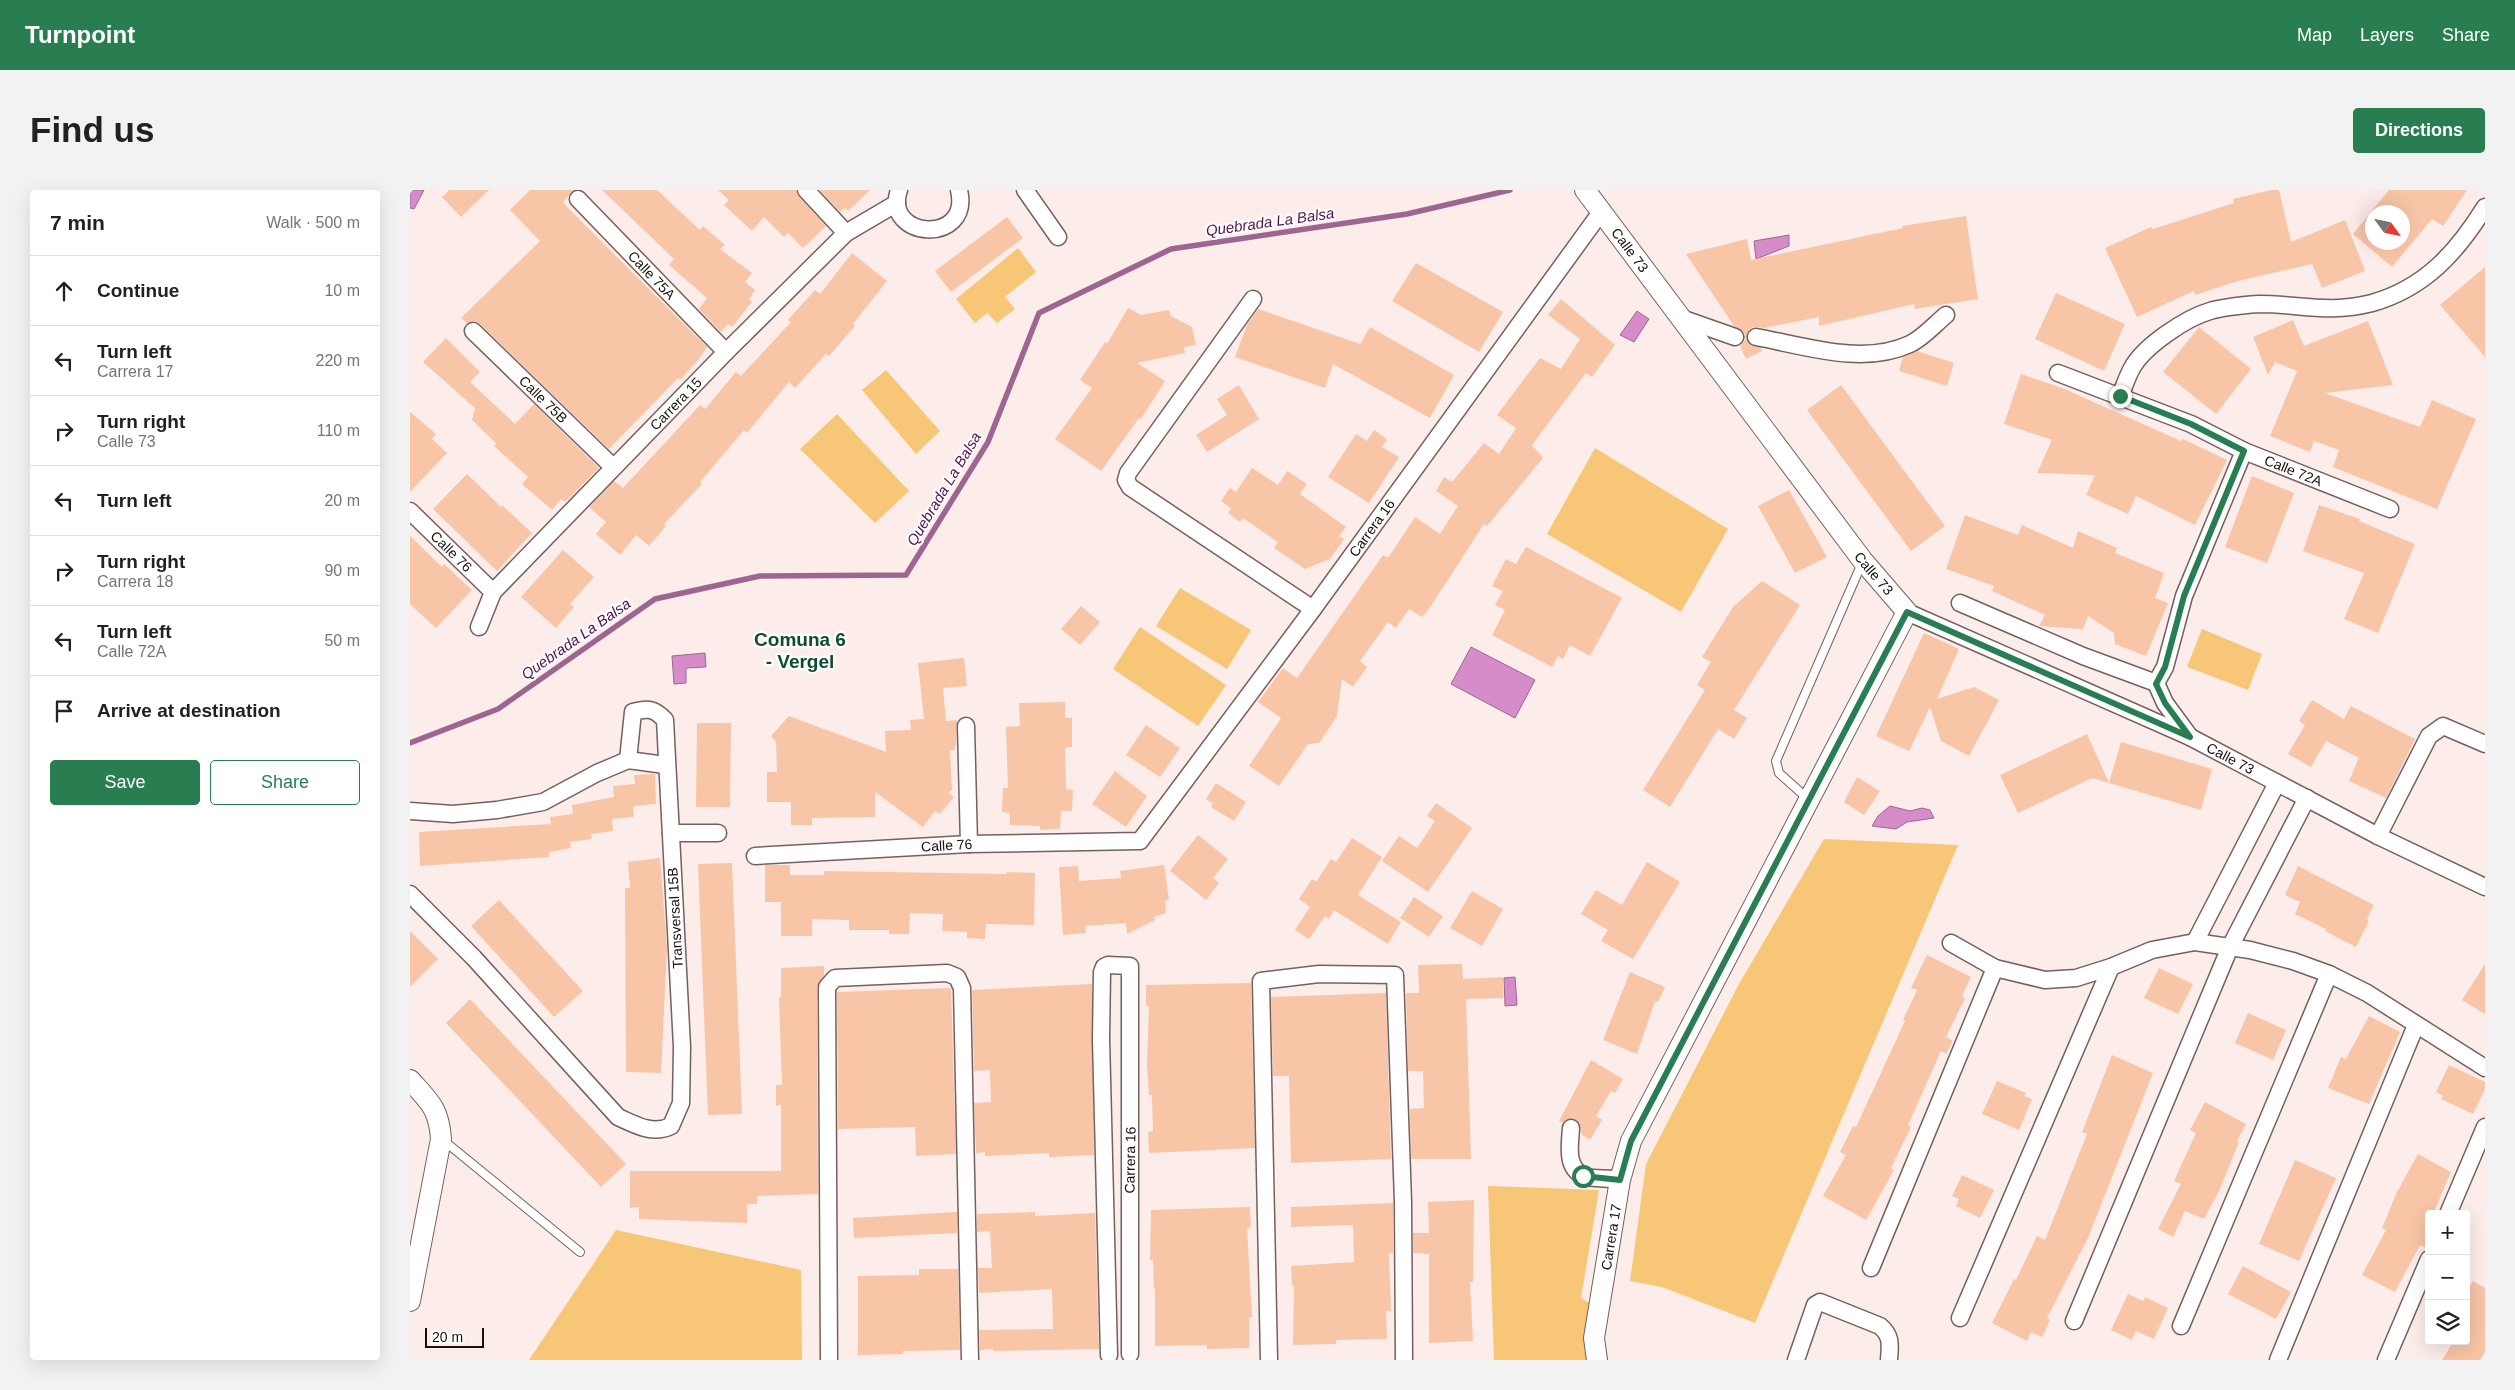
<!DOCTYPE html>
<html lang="en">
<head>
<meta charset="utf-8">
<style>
  :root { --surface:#fff; --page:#f2f2f2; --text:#202124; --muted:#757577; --line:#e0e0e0; --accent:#287e51 }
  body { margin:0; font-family:Helvetica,sans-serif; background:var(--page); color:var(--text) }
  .controls { position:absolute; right:15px; bottom:15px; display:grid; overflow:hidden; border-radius:5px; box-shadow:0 5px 20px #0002 }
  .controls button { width:45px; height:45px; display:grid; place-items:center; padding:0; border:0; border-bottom:1px solid var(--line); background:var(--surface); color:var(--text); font:25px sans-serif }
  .compass { position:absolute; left:1955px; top:15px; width:45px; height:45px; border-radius:50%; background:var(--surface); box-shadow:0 5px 20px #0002; rotate:123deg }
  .scale { position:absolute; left:15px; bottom:12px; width:59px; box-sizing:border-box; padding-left:5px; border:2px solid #170f0e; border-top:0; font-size:14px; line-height:18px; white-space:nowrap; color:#170f0e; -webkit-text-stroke:4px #fff; paint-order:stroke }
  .stop { position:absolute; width:15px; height:15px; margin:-11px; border:4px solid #287e51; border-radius:50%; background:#fff }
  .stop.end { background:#287e51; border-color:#fff; box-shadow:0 1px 5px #0008 }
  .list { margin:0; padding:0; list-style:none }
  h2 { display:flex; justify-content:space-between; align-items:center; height:65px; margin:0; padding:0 20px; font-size:21px }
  h2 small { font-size:16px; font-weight:400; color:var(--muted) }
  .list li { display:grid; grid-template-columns:32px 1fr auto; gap:15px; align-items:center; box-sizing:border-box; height:70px; padding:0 20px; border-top:1px solid var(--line) }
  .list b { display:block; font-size:19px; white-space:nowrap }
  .list p { margin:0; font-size:16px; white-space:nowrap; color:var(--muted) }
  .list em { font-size:16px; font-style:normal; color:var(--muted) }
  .actions { display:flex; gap:10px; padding:15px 20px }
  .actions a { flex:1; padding:11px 0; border:1px solid var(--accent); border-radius:5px; text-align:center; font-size:18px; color:var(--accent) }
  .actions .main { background:var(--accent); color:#fff }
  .icon { flex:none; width:28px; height:28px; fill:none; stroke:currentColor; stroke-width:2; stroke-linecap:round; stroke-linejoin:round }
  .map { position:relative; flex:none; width:2075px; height:1170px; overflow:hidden; border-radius:5px }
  header { display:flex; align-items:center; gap:30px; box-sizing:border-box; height:70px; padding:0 25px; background:var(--accent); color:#fff }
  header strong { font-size:24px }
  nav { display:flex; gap:28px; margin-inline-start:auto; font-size:18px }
  .intro { display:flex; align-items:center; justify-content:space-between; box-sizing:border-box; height:120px; padding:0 30px }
  h1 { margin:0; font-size:35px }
  .button { padding:12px 22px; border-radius:5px; background:var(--accent); color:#fff; font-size:18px; font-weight:700 }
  main { display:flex; gap:30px; padding:0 30px }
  aside { flex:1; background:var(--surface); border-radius:5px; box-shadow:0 5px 20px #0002 }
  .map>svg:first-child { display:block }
</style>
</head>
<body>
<header>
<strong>Turnpoint</strong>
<nav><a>Map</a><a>Layers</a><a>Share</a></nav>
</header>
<div class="intro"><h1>Find us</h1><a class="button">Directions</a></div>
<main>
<aside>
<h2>7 min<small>Walk · 500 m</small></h2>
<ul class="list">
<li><svg class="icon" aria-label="ahead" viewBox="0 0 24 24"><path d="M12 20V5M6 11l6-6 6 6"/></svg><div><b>Continue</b></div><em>10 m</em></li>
<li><svg class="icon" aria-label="left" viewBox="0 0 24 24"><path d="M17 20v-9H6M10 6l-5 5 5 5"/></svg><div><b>Turn left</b><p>Carrera 17</p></div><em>220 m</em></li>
<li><svg class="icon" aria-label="right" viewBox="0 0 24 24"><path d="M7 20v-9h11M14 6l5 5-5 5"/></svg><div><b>Turn right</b><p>Calle 73</p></div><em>110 m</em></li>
<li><svg class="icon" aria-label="left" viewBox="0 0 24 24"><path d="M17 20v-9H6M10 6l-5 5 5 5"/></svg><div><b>Turn left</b></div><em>20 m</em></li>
<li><svg class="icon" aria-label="right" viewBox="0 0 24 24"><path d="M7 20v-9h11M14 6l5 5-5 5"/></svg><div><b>Turn right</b><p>Carrera 18</p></div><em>90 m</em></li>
<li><svg class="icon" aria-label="left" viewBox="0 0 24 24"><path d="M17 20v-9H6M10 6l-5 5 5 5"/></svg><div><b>Turn left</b><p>Calle 72A</p></div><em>50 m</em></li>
<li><svg class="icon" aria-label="arrive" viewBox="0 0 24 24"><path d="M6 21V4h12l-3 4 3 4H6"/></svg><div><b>Arrive at destination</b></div></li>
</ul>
<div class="actions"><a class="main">Save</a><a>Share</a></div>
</aside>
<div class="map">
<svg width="2075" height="1170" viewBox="0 0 2075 1170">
  <rect width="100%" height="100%" fill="#fcedeb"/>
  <!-- green -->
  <path fill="#f8c677" d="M608,58L626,82L595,107L605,119L587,133L577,123L565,133L546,109Z
    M476,180L530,241L506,264L452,200Z
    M427,224L499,301L465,333L390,259Z
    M1185,258L1318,339L1271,422L1137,344Z
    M770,398L841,440L817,479L746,436Z
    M730,437L816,495L788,536L703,479Z
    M1792,439L1852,464L1838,500L1777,477Z
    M1414,649L1548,655L1345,1133L1252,1097L1220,1091L1236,974L1329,794Z
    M1078,996L1189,1000L1171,1108L1183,1115L1182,1170H1084Z
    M206,1040L391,1080L392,1170H119Z"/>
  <!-- water -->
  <path fill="#d68cc9" stroke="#9d6691" d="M0,0H14L4,19L0,18Z
    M1379,45V56L1346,69L1344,51Z
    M1227,121L1239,129L1224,152L1210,145Z
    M1061,457L1125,490L1105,528L1041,494Z
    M295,463L296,477L276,478V493L264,494L262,466Z
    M1480,616L1500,621L1512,618L1520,620L1524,628L1497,632L1486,639L1462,636L1468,626Z
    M1105,787L1107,815L1095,816L1094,788Z"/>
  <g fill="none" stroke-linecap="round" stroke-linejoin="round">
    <!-- stream -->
    <path stroke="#9d6691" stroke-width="5.5" d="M0,553L88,519L245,409L350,386L496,385L578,252L629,123L761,59L997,24L1100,0"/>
  </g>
  <!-- building -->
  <path fill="#f8c5a7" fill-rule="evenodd" d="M39,0H79L51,27L32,7Z
    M120,0H164L153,12L158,18L297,157L289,169L270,190L268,188L199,259L70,134L65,131L57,133L51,128L130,51L100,20Z
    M192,0H247L290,40L293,36L315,55L310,59L342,83L335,92L345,100L339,109L342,112L322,137L318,134L311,142L289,119L297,108L259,75L264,69Z
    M308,0H386L389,7L416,36L393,58L378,43L374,47L354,27L342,41L314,15L319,10Z
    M410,0H460L438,21L435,18L430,22Z
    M1861,0H1869L1881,52L1935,30L1955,81L1912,98L1902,74L1828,91L1785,105L1784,101L1727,127L1695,58L1741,37L1743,39L1824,13L1823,9Z
    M1979,0H2057L2033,36L2022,29L1982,77L1943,44ZM1962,22H1992V52H1962Z
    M1556,26L1568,109L1505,119L1504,114L1409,136V127L1354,138L1343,137L1338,141L1337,151L1340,155L1351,158L1352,161L1336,169L1330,156L1335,150L1333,141L1324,136L1276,64L1337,49L1341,70L1493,38L1492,36Z
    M597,27L613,48L541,102L525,81Z
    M442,63L477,91L443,134L445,136L419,166L416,164L385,198L379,192L337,243L334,240L290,292L292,294L254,334L256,336L239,356L226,345L210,365L186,344L196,332L179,317L204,291L213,298L290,215L295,219L326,182L331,186L381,132L378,130L405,100L410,104Z
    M1006,73L1093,122L1069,162L982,111Z
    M2075,77V167L2030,115Z
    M1646,103L1715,134L1694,181L1625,149Z
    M1151,109L1205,155L1182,187L1176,183L1122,255L1133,268L1077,336L1074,334L1019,419L1012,427L999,419L986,438L978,432L950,471L957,477L943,497L932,489L927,526L909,553L898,554L869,596L839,576L871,528L848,512L873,478L887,488L973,365L978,368L1005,327L1030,344L1048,316L1026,301L1034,287L1042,292L1074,253L1089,264L1106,238L1087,225L1130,168L1151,179L1170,149L1138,125Z
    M718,118L731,125L759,120L761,126L782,137L786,155L774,157L775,163L727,173L755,191L731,229L729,228L691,281L645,249L682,198L670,190L695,152L697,154Z
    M848,119L950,154L960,137L1044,185L1020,228L923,174L915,198L825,167L837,135Z
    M1883,130L1894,156L1958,131L1983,195L1915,203L2010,237L2022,210L2066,229L2027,319L1923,277L1929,260L1904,251L1900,262L1860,246L1887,181L1865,172L1858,185L1843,147Z
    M1789,137L1841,179L1806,224L1753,182Z
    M36,148L70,182L60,192L105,234L124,214L189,278L155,312L151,309L142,320L112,294L118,287L84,256L87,254L62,230L65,218L13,172Z
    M1507,161L1544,173L1537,196L1489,181L1493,167Z
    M1611,184L1652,198L1771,251L1773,249L1817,270L1785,335L1726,306L1718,324L1676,305L1685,285L1627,283L1642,250L1594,234Z
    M829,195L849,229L797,262L786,245L817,225L807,209Z
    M1431,195L1535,336L1501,361L1397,220Z
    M0,222L26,244L22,249L37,263L0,302Z
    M964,240L977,249L972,257L989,267L959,313L918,287L946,244L957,251Z
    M842,278L868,295L877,281L897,294L890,304L936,337L929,346L934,349L920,369L895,379L864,358L868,352L833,328L830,332L818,323L821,318L811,311L820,298L826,302Z
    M57,284L91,317L92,315L122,343L87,381L23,319Z
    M1842,286L1884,303L1857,373L1815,357Z
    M1379,300L1417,367L1385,383L1348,316Z
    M1909,315L1950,329L1949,331L2005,354L1968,443L1934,429L1954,383L1893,361Z
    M1555,325L1608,345L1612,335L1663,358L1668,341L1707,358L1705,363L1754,383L1745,408L1758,413L1736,466L1705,454L1704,443L1678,426L1673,439L1629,436L1635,425L1582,401L1584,396L1536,379Z
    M0,346L32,377L34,374L62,400L26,438L0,414Z
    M1116,357L1212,408L1180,466L1160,455L1153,469L1148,466L1142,477L1082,445L1095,420L1085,415L1093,401L1082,396L1096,369L1106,374Z
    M153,360L184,387L160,414L164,417L146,438L111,407Z
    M1352,391L1390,415L1324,520L1337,528L1324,549L1308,539L1260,617L1233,600L1295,500L1287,495L1301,472L1292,467L1323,417Z
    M671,416L690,432L670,455L651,439Z
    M1514,443L1549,459L1527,509L1564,497L1589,510L1559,566L1531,551L1520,517L1499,561L1466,546Z
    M554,468L557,496L533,498L536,531L547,530L546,553L545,560H540L542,600L539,603L544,607L530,624L525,621L513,637L465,602V627L402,628V635H381V612H357V582H367L366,552L361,546L379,526L476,562L475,541L501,540L500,530L514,529L508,473Z
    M1902,510L1934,529L1941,516L2005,549L1976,608L1939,591L1949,568L1916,551L1901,577L1878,564L1895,535L1889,531Z
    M655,512V528H662V557L655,558L656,599L663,600L662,621H651L650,639L630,640V636L600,635V623L592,622L593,598H598L596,537L610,536L609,513Z
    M287,533H321L320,617H286Z
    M736,535L770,558L750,587L716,565Z
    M1677,544L1699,593L1711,552L1802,579L1791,620L1682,588L1608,623L1590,585Z
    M705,581L737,606L716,637L682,614Z
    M245,584L246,614L223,616L224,627L202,629L203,641L181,644L182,649L160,652L161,658L139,662V667L10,676L9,642L141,634L140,627L163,624L162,615L204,607L203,596L225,594L224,585Z
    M1447,587L1470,601L1454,625L1434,612Z
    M806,593L836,612L824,631L801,617L803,614L796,609Z
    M1026,613L1062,638L1018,702L972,671L989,646L1007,658L1025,631L1017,626Z
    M788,645L818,669L803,688L809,693L796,710L760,681Z
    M942,648L972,667L948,705L991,732L978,754L924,720L919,729L915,726L899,749L885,740L900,717L889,709L902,689L906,692L921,669L926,672Z
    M250,668L257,758L251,883L216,882L215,698H220L218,672Z
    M1237,672L1270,692L1223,769L1191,751L1198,740L1171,724L1186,700L1212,715Z
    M322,673L332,924L298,925L288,674Z
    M355,675H380V685H414V681L597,684V682L625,683L624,735L576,734L575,749L557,748V742L532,741L533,724L500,723L499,744H479V740H439V730L402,729V746H371V712H355Z
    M754,675L759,710L755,711L756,723L744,727L745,730L717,744L716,733L675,736L676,743L653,745L649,677L668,676L669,691L711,688L710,681Z
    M1888,676L1964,715L1957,729L1959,731L1946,757L1915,741L1916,739L1885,724L1890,712L1875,705Z
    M1062,701L1093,719L1072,756L1040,738Z
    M1004,707L1033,726L1019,747L990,728Z
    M89,710L173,801L144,827L61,736Z
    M0,741L28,769L0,797Z
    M1517,765L1561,787L1552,806L1555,808L1536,847L1543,851L1536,864L1531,861L1498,935L1501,937L1481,978L1484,980L1456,1030L1413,1006L1436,965L1430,962L1443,936L1446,937L1495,831L1493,830L1507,800L1501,798Z
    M1052,774L1053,789L1093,787V808L1056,809L1061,969H1001L1000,919L1014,918L1013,881H998L996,803H1009L1008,775Z
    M2075,774V824L2052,810Z
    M414,776V786L407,797L408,1004L347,1006V1014H337V1033L229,1029V1017L220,1018V981H371V915L366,916V895H372L369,807H371V778Z
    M1749,778L1783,794L1768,824L1734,808Z
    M1220,782L1255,797L1248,812L1245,811L1227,864L1193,850Z
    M841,793L845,958L739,963L738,942L743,941L742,905H739L737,874L739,816H736V795Z
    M682,794L684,965L639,967V963L575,966V962L566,963L564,913L581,912L580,880L564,881L562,800Z
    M541,798L546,964L506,966L505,937L428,939L427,802Z
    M976,803L981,969L881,973L879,886H863L861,807Z
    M60,809L216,974L191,997L36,833Z
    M1838,823L1876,840L1863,870L1825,853Z
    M1959,826L1990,842L1959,914L1918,898L1931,867L1936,869Z
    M1702,865L1743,883L1678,1048L1637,1128L1640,1130L1632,1147L1621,1142L1617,1151L1582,1133L1604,1089L1606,1090L1627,1046L1635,1050L1677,944L1672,942Z
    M1181,870L1213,889L1205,903L1201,901L1186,926L1192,930L1180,950L1171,944L1170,934L1166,930L1157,929L1153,933L1149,931Z
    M2039,875L2075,892V899L2063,924L2031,909L2033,906L2026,902Z
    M1587,891L1616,903L1614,906L1622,909L1609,940L1572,924Z
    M1795,912L1836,934L1827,951L1829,952L1810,999L1794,1029L1775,1021L1763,1047L1748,1039L1771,994L1764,991L1786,943L1780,940Z
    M2008,964L2041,982L2023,1024H2019V1059L2010,1055L1985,1102L1952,1085L1976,1040L1972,1038L1987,1002Z
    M1885,970L1926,988L1889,1071L1849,1054Z
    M1552,985L1584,1000L1570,1028L1546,1016L1549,1009L1542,1006Z
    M1064,1010L1063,1092H1060L1063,1151L1019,1153V1064L1003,1063V1043H1019L1018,1012Z
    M983,1013V1063H979L981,1121H976L977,1149L926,1150V1154L883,1155L884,1095L882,1096L881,1076L944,1072L943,1035L881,1037V1017Z
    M840,1017L841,1037L837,1038L842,1127H839V1158L797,1159V1155L745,1156V1099H744L743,1070H740L741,1020Z
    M547,1022V1043L444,1048L443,1028Z
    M625,1022V1026L685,1023L689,1159L584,1161L583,1159L570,1160L569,1140L643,1139L642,1099L569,1103L568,1078H582L580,1041L567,1042V1024Z
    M1833,1076L1881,1102L1866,1129L1818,1104Z
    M509,1079H548L550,1160L493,1161V1164L448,1165V1086L509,1085Z
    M2063,1091L2075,1098V1162L2070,1170H2032L2044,1151H2056V1102Z
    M1718,1104L1733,1111L1735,1107L1758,1118L1744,1149L1726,1141L1722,1150L1701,1140Z"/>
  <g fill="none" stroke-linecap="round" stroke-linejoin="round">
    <!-- service casing -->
    <g stroke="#75605e" stroke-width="10">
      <path id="service" d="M1398,609L1369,583L1366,571L1452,373
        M33,950L170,1062"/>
    </g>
    <!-- minor casing -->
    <g stroke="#75605e" stroke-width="19">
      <g id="minor">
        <path d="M396,0L436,43"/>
        <path d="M489,0C472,49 562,56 549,0"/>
        <path d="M615,0L648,47"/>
        <path id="s1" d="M168,9L316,162"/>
        <path d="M843,109L718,283L716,290L720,297L903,419"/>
        <path d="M1271,128L1325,147"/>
        <path id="s2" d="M63,141L203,277"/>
        <path d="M1346,147C1395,156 1453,176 1500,154C1513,148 1525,134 1536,125"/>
        <path id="s3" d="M1648,183L1781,234L1834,261L1980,319"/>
        <path d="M1710,206C1714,197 1717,187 1722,178C1734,156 1776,128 1800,121C1814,117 1834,115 1849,114C1890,114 1919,124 1962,113C2015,98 2047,62 2075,17"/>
        <path id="s4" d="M0,321L83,402"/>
        <path d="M1550,413L1673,466L1746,493"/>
        <path id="s5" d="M1497,422L1780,547L1968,646L2075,697"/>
        <path id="s6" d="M69,437L83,402L316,162L436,43L487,13"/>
        <path d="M556,536L559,654"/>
        <path d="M1780,547L1755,513L1746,493L1755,477L1774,406L1834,261"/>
        <path d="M0,621L43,624L87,620L133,612L187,583L218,570L255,575"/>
        <path d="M261,643H308"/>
        <path d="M1968,646L2019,546L2033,536L2075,554"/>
        <path id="s7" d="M345,666L559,654L730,651L903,419L1191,22"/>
        <path d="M0,704L64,768L208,927C226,935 242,945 261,936L271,913L272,857L255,530C244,518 237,518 223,522L218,570"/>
        <path d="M1785,752L1867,593"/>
        <path d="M1541,753L1585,778L1635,790L1666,788L1701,777L1742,760L1785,752L1840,760L1883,771L1919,784L1957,803L2075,878"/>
        <path d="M1161,938C1160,954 1155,978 1174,986C1184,990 1199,987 1210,990"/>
        <path d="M2038,1024L2075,937"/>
        <path d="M1461,1078L1585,778"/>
        <path d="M1550,1128L1701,777"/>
        <path d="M1664,1131L1820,757L1897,608"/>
        <path d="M1771,1136L1919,784"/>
        <path d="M699,1165L691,849L692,782L694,777L698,775L720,776V1164"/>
        <path d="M419,1170L417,797L425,788L537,783L547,787L552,798L560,1170"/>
        <path d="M859,1170L851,791L909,784L985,785L993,1012L994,1170"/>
        <path d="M1386,1170L1405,1115L1410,1112L1470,1136C1482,1146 1480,1155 1479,1170"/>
        <path d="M1868,1170L2006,835"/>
        <path d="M1976,1170L2019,1069"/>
      </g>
    </g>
    <!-- tertiary casing -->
    <g stroke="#75605e" stroke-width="22">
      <g id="tertiary">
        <path id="s8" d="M1175,0L1453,371L1497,422L1221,951L1210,990L1184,1148L1187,1170"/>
        <path d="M0,890C20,912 29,919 31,949L0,1111"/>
      </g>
    </g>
    <!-- service -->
    <use href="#service" stroke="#fff" stroke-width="8"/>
    <!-- minor -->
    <use href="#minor" stroke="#fff" stroke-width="16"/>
    <!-- tertiary -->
    <use href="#tertiary" stroke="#fff" stroke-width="20"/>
  </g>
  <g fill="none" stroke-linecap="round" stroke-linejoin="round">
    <!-- route -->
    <path stroke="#287e51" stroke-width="6" d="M1173,986L1210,990L1221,951L1497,422L1780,547L1755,513L1746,494L1755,477L1774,406L1834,261L1781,234L1710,206"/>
  </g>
  <g text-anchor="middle" stroke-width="4.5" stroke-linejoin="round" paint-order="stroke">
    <!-- street labels -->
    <g font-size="14" fill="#170f0e" stroke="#fff">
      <text dy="5" stroke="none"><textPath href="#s8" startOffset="75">Calle 73</textPath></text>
      <text dy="5" stroke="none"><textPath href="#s1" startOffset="106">Calle 75A</textPath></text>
      <text dy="5" stroke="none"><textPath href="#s2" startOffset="98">Calle 75B</textPath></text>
      <text dy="5" stroke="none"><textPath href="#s6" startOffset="300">Carrera 15</textPath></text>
      <text dy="5" stroke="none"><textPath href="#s3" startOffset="255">Calle 72A</textPath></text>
      <text dy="5" stroke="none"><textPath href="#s7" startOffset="775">Carrera 16</textPath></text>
      <text dy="5" stroke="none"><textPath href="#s4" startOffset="58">Calle 76</textPath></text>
      <text dy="5" stroke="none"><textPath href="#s8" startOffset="480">Calle 73</textPath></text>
      <text dy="5" stroke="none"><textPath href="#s5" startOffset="355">Calle 73</textPath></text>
      <text dy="5" stroke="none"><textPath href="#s7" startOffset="192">Calle 76</textPath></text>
      <text transform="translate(265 728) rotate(-93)" y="5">Transversal 15B</text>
      <text transform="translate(720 970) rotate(-89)" y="5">Carrera 16</text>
      <text transform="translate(1201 1047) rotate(-81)" y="5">Carrera 17</text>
    </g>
    <!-- water labels -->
    <g font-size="15" font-style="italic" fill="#54124c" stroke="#fff">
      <text transform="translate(860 32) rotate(-8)" y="5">Quebrada La Balsa</text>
      <text transform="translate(534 299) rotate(-59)" y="5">Quebrada La Balsa</text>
      <text transform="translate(166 449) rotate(-35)" y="5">Quebrada La Balsa</text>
    </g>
    <!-- district labels -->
    <g font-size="19" font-weight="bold" fill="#0e4c2d" stroke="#fff">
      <text x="390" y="456">Comuna 6<tspan x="390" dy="22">- Vergel</tspan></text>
    </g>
  </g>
</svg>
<div class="controls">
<button>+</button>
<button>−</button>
<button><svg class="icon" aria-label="layers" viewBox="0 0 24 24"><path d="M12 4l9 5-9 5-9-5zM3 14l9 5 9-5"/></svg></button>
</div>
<svg class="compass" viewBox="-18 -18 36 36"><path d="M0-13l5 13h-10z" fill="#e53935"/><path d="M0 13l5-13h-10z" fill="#757577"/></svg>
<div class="scale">20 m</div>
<div class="stop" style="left:1173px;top:986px"></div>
<div class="stop end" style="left:1710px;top:206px"></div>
</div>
</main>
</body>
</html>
